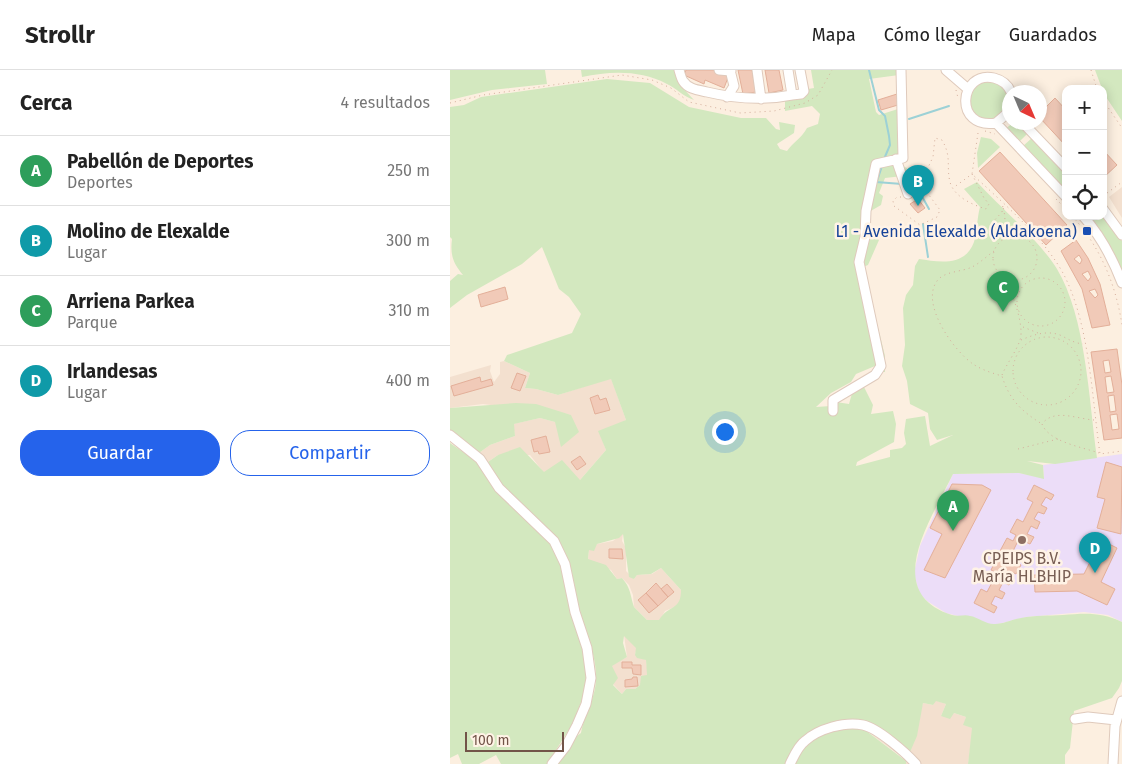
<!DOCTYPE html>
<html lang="es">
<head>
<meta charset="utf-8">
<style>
  :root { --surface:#fff; --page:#f2f2f2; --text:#222; --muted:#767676; --line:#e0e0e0; --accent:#2563eb }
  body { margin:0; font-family:"Fira Sans",sans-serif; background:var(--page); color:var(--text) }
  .controls { position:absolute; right:15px; top:15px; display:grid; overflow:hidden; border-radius:10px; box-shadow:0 2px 12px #0003 }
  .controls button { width:45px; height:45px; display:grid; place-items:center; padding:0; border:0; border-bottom:1px solid var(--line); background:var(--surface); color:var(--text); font:25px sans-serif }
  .compass { position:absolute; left:552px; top:15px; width:45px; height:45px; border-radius:50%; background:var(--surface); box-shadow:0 2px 12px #0003; rotate:136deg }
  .scale { position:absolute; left:15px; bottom:12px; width:99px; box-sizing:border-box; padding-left:5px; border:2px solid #725448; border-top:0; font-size:14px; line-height:18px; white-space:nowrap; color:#725448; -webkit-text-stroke:4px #fff3e6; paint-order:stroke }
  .you { position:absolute; left:274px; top:361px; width:18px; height:18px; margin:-12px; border:4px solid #fff; border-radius:50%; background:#1a73e8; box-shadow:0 0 0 8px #1a73e833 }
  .badge { display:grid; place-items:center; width:32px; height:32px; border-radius:50%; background:var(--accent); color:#fff; font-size:16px; font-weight:700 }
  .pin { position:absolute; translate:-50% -41px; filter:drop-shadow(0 1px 2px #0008) }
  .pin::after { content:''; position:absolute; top:26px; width:18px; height:15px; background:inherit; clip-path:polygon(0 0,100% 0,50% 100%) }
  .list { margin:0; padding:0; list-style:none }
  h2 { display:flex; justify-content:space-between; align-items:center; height:65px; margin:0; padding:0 20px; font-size:21px }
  h2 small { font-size:16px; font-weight:400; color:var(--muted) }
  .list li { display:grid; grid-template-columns:32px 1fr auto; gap:15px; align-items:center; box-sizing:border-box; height:70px; padding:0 20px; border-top:1px solid var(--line) }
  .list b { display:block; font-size:19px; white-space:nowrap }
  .list p { margin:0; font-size:16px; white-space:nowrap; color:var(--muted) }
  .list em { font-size:16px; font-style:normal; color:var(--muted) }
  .actions { display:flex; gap:10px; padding:15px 20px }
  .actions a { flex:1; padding:11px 0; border:1px solid var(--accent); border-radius:20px; text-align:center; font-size:18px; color:var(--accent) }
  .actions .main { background:var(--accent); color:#fff }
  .icon { flex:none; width:28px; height:28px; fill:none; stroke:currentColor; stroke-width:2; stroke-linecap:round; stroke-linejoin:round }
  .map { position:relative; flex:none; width:672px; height:694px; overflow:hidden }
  header { display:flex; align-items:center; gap:30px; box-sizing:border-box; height:70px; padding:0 25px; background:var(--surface); border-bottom:1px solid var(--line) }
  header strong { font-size:24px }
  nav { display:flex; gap:28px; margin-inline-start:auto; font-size:18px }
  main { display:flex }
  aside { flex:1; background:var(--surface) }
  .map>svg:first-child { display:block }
</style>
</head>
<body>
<header>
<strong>Strollr</strong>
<nav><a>Mapa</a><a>Cómo llegar</a><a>Guardados</a></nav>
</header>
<main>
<aside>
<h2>Cerca<small>4 resultados</small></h2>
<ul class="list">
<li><span class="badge" style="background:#2e9e5b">A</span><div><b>Pabellón de Deportes</b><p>Deportes</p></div><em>250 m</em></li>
<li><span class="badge" style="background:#0f9aa8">B</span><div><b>Molino de Elexalde</b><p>Lugar</p></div><em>300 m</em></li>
<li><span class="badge" style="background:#2e9e5b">C</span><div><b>Arriena Parkea</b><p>Parque</p></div><em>310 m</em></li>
<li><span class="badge" style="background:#0f9aa8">D</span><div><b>Irlandesas</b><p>Lugar</p></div><em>400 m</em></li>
</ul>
<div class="actions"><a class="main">Guardar</a><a>Compartir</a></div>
</aside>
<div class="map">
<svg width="672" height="694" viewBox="0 0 672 694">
  <rect width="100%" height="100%" fill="#fcefe0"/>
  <!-- residential -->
  <path fill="#f3e0cf" d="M672,117V148L659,127Z
    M54,291L80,303L75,318L86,319L108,325L161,308L176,350L151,366L156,380L130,410L94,403L80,385H48L38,392L29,383L40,375L65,366L63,354L90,348L105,352L121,345L33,334L0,338V307L41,295L40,301L44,312L50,304V292Z
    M173,463L172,471L176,478V501L184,509L187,505L202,504L211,498L231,520V530L227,536L215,541L210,550H197L184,537L183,525L179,515L172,508L167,509L161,500L138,490L139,480L147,474L163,471Z
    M174,565L187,578L185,584L196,590L197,598V605L190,615L185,619H176L172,624L163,614L161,595L177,587Z
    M485,630L496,634L491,646L504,643L516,647L514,655L523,658L518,694H456V690L411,657L389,659L384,654L391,650L402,652L470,643L473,633L483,635Z"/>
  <!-- education -->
  <path fill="#ecddf8" d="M672,384V552L658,545L634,542L577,547L544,555L496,543L477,531L469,523L464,503L470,476L503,404L569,403L594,408L593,395Z"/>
  <!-- green -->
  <path fill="#d3e8bf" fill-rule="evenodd" d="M0,0H95L97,14L42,20L0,30Z
    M131,0H224L230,15L244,30C234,27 226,18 217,14C190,0 161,1 132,7Z
    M361,0H449V5L419,9L426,42L429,45L448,39L450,83L446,86L447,93L457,98L453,106L435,108L429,123L433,126L431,135L419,142L423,166L429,170L418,195L413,197L435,286V302H429L425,296L406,304L401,312L381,323L366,337L381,336L386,332L399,334L403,320L413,315L423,335L421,344L443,341L446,354L444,372L407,392L406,396L440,387V380L452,378L456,374L454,363L456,349L475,346L480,376L503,365L487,370L480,359L478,343L460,334L457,311L452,296L455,275L453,238L456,225L463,215L465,196L469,189C489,192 515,197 524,172C527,163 527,148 530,137L514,119L527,112C551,138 589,170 607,199C636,247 639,331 647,388L605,394L577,391L593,395L594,409L569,403L503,404C482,448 430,522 502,545C509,547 515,544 520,546C528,547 537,555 545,554C554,554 563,549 571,548C585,545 599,546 613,545C636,543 651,542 672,552V611L669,618L662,628L624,641L620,678L615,685V694H518L522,658L513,655L516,647L504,643L500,649L491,646L496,634L486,631L483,635L473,633L467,666L460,682L402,652L391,650L384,654L389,659L411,657L456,691V694H105L124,668L131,663C133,650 140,639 143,626C149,608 145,591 140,572C137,564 136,555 130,547C125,522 123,487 105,467C84,442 51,424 38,392L48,385L70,377L94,402L112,390L130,410L156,380L148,361L176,350L161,309L108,325L86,319L75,318L80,303L54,291L57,285L122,263L131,244L119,227L109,219L92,177L72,194L17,225L0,238V211L8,204L13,205C3,193 0,185 2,169L0,167V37L14,35L31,27L157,9L200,13L239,37L291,48H316L326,59L330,60L329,52L345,55L344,63L327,74L330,79L337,81C343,72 351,69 357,58L368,54L370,44L362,36L335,41V31L358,19L364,18ZM173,464L179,507L184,509L187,505L201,504L211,498L231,520C231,541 219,534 209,550H197L184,537C180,525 181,518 172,508L167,509L156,495L138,489L139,480L144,481L147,474L169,468ZM174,566L186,578L185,585L187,588L196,590L197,605L191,606L190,615L185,619H176L172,624L163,615L168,608L162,596L177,587L173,573Z
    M645,0H672V51L654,24Z
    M519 31a20 20 0 1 1 40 0a20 20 0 1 1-40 0Z
    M563,53H566L577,64L568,73L555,59Z
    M531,67L541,69L550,77L528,98L527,83Z
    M583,67L616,102V124L572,77Z
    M636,146H653L672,171V204Z
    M66,333L86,334L121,345L129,362L111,377L105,352L90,348L64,354L65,366L40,375L29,383L0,360V338Z
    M0,373L29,393L55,430L99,471L110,493L134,583L137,617L122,655L97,694H51L46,685L29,694H12L8,684L0,688Z"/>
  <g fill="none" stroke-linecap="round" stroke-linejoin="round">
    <!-- stream -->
    <path stroke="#9cd1d6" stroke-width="2" d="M419,0L429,40L435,46L439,66L440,75L434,89
      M459,49L499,36
      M427,111L432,96
      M426,112L452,114
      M459,115L469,121L479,139
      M473,154L478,187"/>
  </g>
  <!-- building -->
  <path fill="#f1cab8" stroke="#e3af99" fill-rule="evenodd" d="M236,0H266L279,5L274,18L255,10L254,14L234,5Z
    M288,0H302L306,22L293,24Z
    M315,0H329L333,20L319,23Z
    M447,24L448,35L431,40L428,30Z
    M605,28L616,40V76L590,48V43Z
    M653,80L667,95L653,108Z
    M550,82L617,155L596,175L529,101Z
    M468,129L475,138L468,143L460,134Z
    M626,170L638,188L650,214L660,255L642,258L632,219L611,181ZM629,185L632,190L630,194L624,189ZM638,201L641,207L638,211L632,204ZM645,219L648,225L645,228L639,221Z
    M55,217L58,229L31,237L28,225Z
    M667,279L672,315V368L654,370L641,282ZM659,290L661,302L655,303L653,291ZM661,306L664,322L657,323L655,307ZM664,325L666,341L660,342L658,326ZM667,344L669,359L662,360L660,345Z
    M67,303L76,306L70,321L61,318Z
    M30,307L31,312L41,309L43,315L4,326L1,316Z
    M148,325L150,330L156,328L160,340L145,344L140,328Z
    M96,366L100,382L89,384L88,381L84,382L81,370Z
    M130,386L136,394L127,400L121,392Z
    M656,392L672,397L671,464L647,458L655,429L647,427Z
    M502,414L532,415L541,420L495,508L474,500L492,464L480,458Z
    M584,415L604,425L601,430L596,427L591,435L597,438L594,444L588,442L584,449L590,452L587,459L581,456L577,464L584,467L580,474L569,469L559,489L571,495L566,504L560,501L558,506L562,508L559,515L553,512L549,520L555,523L552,529L545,526L541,534L547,537L544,543L524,533L531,519L537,522L547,503L541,500L548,486L554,489L556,484L550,481L557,468L563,471L566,465L560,462L567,449L573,452L583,432L577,429Z
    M651,470L667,478L651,512L665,519L657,535L627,521L585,522L584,505L634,504Z
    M159,479H172L173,489L159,488Z
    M206,513L218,527L208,536L196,523Z
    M217,514L224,522L218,527L211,519Z
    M196,523L208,536L199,543L188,530Z
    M172,592H182V595H191V605L183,604L182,598H172Z
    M183,607H187L188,616L175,617V610L182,609Z"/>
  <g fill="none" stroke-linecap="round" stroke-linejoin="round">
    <!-- minor casing -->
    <g stroke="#dfcabc" stroke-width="11">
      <path id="minor" d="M229,0C230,3 231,8 233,11C238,19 248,20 257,22C286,29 312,31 342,25
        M269,0L281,1
        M307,0L311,29
        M338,0L342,25L351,24L354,21L350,0
        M496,0L518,19
        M277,27L284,16L280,0
        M560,41L546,53C503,60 509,0 544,8C552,10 558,15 561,22
        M572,52L616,98
        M546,53L616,127
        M446,89L458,124
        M653,139L672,165
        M633,146C651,166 662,187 672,213
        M383,341V330L425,305L431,296L409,192L415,167L416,141L426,94L453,88L451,0
        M0,365L30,389L49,418L104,471L115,494L125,542L137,578L141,608L136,634L127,655L116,676L102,694
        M625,649L638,647L666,650
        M340,694C344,686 348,676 355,671C368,659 395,651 413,655C428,658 456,683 466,694
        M663,694L665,656L672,631"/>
    </g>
    <!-- path -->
    <path stroke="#d5ae9c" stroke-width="1" stroke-dasharray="1 4" stroke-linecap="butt" d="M641,0L647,19
      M506,20L508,28
      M653,30L672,58
      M0,33L33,25L172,5L202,10L221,18L239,32L290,43L324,41L355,33L368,25L382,0
      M535,61L545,64
      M528,63L522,104C553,133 598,171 616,209C640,260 642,328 650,384L672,381
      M458,102L476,101
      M653,126L672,112
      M451,127H447L443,131L444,136L470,155L487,147L490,140L473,117V108L483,87L485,68L492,70C502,87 496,96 500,112C504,127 523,135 536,139L539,134L534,128L522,104L503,118
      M606,129L616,139
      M622,146C650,176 666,215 672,255
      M543 188a22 22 0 1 1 44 0a22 22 0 1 1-44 0Z
      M552,169L544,163L542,153L552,142L553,135
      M553,169L555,147L553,136
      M544,181C537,186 530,193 522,197C512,202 494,201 487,211C470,234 504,281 523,294C532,300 542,303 552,306C559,329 571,341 592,354
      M567 232a24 24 0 1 1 48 0a24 24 0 1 1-48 0Z
      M573,257L588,263
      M563 301a34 34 0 1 1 68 0a34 34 0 1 1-68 0Z
      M571,270C583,265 596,260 610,265C618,269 624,273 633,274
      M552,305C557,293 566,282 570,270C575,256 561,217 552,206
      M644,350C627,349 604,338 592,354C599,372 632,377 649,383
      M568,379L608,369"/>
    <!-- minor -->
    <use href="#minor" stroke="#fff" stroke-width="9"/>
  </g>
  <!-- markers -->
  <rect fill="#1a4fb4" stroke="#fff3e6" stroke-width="2" x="632" y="156" width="10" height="10" rx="2.5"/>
  <circle fill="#8d6e63" stroke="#fff3e6" stroke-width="2" cx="572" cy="470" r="5"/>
  <g text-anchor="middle" stroke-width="5" stroke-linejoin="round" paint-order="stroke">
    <!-- transit labels -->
    <g font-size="16" fill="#164399" stroke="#fff3e6" text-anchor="end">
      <text x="627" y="167">L1 - Avenida Elexalde (Aldakoena)</text>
    </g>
    <!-- education labels -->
    <g font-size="16" fill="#785e54" stroke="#fff3e6">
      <text x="572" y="494">CPEIPS B.V.<tspan x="572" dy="18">María HLBHIP</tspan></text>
    </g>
  </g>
</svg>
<div class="controls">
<button>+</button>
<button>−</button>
<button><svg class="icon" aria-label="locate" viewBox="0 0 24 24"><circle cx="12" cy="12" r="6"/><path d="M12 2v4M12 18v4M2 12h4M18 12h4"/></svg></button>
</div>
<svg class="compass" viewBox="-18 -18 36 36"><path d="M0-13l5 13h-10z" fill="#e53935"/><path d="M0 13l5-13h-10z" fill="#767676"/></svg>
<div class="scale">100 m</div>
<div class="you"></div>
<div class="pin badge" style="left:503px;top:461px;background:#2e9e5b">A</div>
<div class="pin badge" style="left:468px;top:136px;background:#0f9aa8">B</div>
<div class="pin badge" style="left:553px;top:242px;background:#2e9e5b">C</div>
<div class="pin badge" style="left:645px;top:503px;background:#0f9aa8">D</div>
</div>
</main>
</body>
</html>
